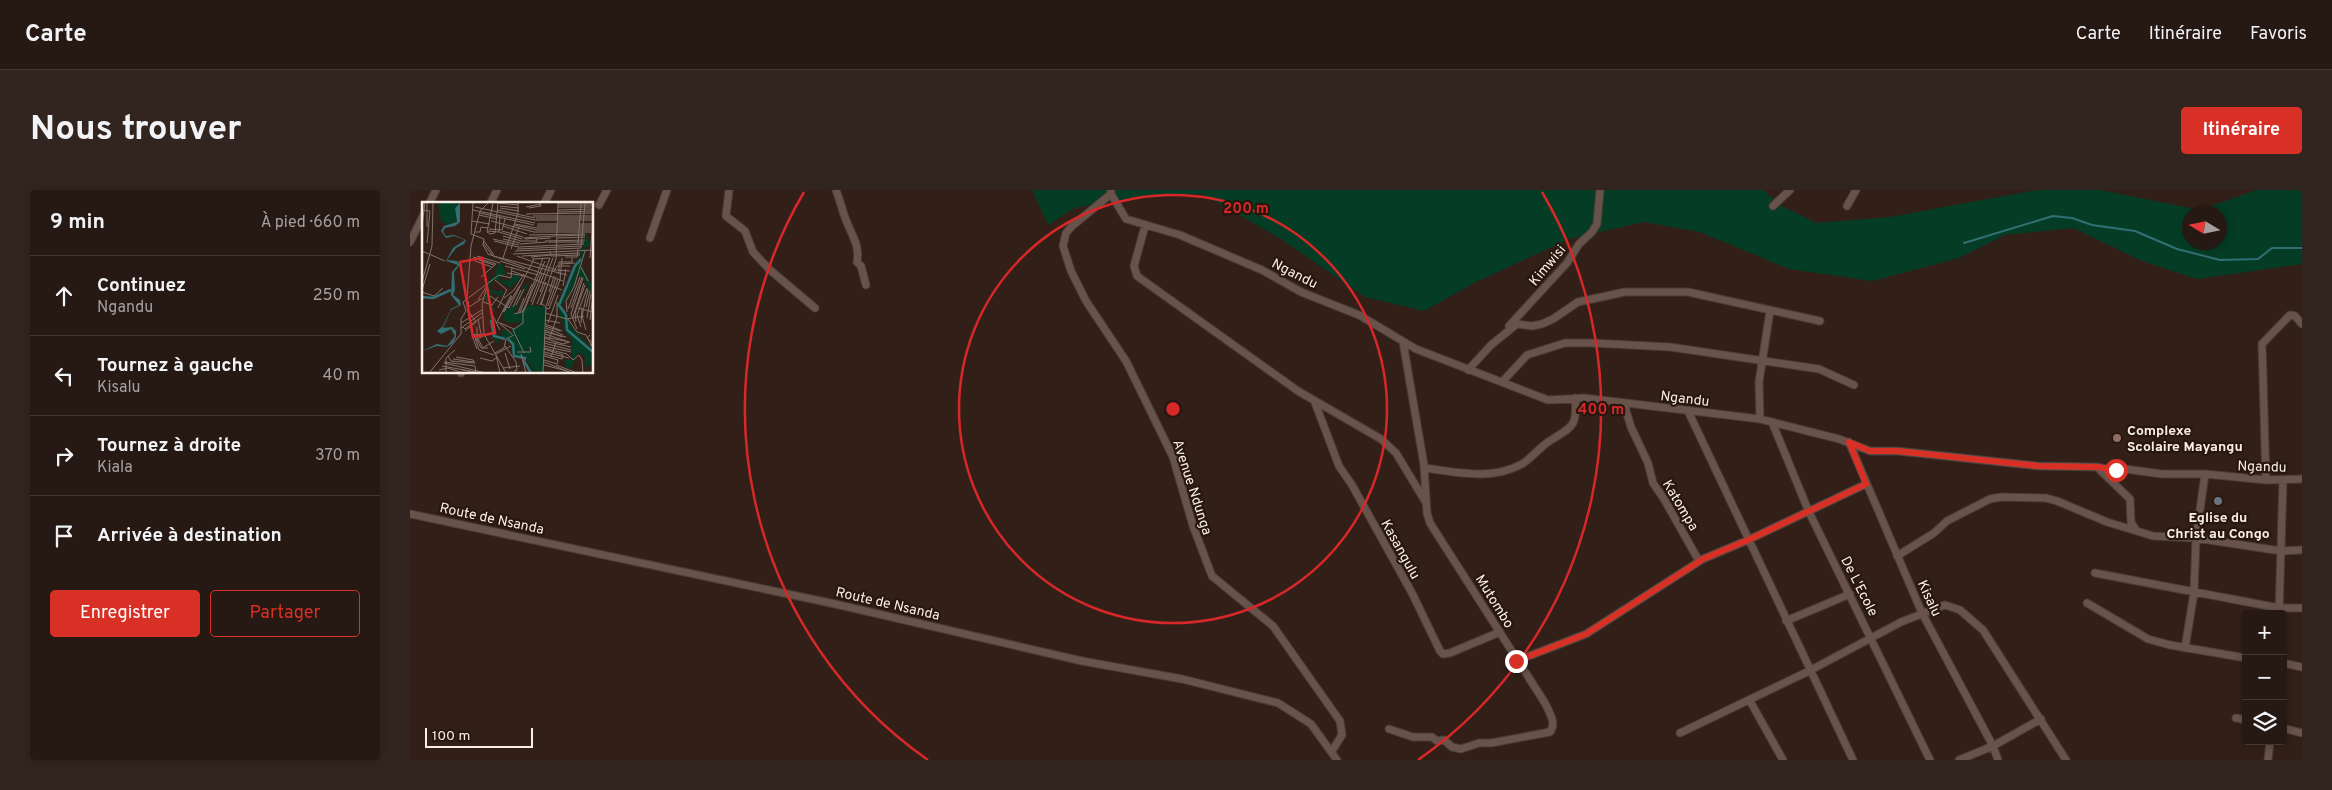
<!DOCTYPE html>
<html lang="fr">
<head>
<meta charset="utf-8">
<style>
  :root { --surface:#261812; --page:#322520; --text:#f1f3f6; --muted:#a4a09f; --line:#423732; --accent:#d93025 }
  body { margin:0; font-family:Overpass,sans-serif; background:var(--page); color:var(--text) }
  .controls { position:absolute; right:15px; bottom:15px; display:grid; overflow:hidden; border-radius:5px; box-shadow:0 2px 8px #0003 }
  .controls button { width:45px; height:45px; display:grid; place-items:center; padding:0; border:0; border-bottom:1px solid var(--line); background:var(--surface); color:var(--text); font:25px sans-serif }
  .compass { position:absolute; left:1772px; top:15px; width:45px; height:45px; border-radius:50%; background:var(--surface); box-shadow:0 2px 8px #0003; rotate:280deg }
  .scale { position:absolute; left:15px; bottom:12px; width:108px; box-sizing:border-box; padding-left:5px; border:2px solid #f9ede7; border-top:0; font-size:14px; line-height:18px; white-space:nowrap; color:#f9ede7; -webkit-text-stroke:4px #27170f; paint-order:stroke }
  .stop { position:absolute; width:15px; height:15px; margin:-11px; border:4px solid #d93025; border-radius:50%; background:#fff }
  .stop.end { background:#d93025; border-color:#fff; box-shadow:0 1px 5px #0008 }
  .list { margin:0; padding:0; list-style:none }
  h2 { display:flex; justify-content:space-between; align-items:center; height:65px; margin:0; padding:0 20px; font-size:21px }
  h2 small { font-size:16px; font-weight:400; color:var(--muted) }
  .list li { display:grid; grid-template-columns:32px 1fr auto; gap:15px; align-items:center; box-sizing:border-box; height:80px; padding:0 20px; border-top:1px solid var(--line) }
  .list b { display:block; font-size:19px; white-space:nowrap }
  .list p { margin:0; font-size:16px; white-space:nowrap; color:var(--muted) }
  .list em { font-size:16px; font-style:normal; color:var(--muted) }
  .actions { display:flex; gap:10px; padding:15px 20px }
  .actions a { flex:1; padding:11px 0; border:1px solid var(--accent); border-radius:5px; text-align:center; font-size:18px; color:var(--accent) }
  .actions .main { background:var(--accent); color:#fff }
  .icon { flex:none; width:28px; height:28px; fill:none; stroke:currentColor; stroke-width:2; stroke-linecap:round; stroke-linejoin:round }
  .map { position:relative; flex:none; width:1892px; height:570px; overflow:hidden; border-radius:5px }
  header { display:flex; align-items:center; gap:30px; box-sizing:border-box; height:70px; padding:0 25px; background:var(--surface); border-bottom:1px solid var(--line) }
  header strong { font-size:24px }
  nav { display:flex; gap:28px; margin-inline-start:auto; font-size:18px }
  .intro { display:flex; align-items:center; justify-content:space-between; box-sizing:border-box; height:120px; padding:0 30px }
  h1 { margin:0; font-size:35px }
  .button { padding:12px 22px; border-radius:5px; background:var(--accent); color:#fff; font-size:18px; font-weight:700 }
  main { display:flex; gap:30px; padding:0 30px }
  aside { flex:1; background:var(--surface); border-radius:5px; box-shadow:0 2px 8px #0003 }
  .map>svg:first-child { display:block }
</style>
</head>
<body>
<header>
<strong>Carte</strong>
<nav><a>Carte</a><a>Itinéraire</a><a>Favoris</a></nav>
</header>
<div class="intro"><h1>Nous trouver</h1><a class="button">Itinéraire</a></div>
<main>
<aside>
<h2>9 min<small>À pied · 660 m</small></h2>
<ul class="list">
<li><svg class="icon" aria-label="ahead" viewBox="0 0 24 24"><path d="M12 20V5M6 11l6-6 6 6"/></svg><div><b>Continuez</b><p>Ngandu</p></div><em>250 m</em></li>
<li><svg class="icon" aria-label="left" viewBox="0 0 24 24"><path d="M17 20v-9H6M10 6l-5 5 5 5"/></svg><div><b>Tournez à gauche</b><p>Kisalu</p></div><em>40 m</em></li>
<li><svg class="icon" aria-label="right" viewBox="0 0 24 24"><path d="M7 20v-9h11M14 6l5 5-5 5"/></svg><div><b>Tournez à droite</b><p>Kiala</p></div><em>370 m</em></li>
<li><svg class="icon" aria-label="arrive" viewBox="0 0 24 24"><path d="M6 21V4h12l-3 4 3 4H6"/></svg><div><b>Arrivée à destination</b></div></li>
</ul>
<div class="actions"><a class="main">Enregistrer</a><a>Partager</a></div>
</aside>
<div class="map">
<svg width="1892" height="570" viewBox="0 0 1892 570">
  <rect width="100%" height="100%" fill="#322018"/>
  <!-- green -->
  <path fill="#053c25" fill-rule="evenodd" d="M622,0H1353L1372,16L1406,33L1480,27L1627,0H1690L1790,20L1846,0H1892V74L1787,89L1732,71L1663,38L1595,45L1549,68L1462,91L1379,79L1290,42L1233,32L1159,49L1066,92L1014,121L955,107L871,49L792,4L730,7L664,18L638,35ZM1780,22H1810V52H1780Z"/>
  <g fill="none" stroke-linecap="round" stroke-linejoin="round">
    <!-- stream -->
    <path stroke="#307075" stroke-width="2" d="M1554,53L1643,26L1662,28L1682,35L1725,41L1767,59L1810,70L1848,69L1862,58H1892"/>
    <!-- minor casing -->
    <g stroke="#4a3b36" stroke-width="9">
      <path id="minor" d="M319,0L316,26L335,41L343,62L360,80L405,118
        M426,0C430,10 432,20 436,30C442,46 450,55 447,72L451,76L456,95
        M701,1V4L662,36L656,43L653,56L661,81L676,111L716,171L763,267L783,336L802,386L863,436L930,531L932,545L922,561
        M701,4L716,29L770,45L852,80L891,102L949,125L1006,159L1138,210L1174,208L1350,229L1429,249L1460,261H1487L1628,276L1687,277L1706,281L1715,279L1752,284H1795L1856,290L1892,289
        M19,14L26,0
        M80,14L87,0
        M134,14L141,0
        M189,15L197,0
        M1363,16L1380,0
        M1437,16L1446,0
        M735,36L724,76L727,86L888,201L971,249L986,263L1015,311
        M240,48L257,0
        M0,52L14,24
        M1099,136L1157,73L1169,54L1182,42L1187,34L1190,0
        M1058,180L1081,155L1107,134L1122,136L1132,134L1143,129L1168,112L1215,102H1278L1410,131
        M51,183V182
        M1093,191L1117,165L1155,153H1182L1260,157L1409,179L1444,195
        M904,210L929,276L942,295L1002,403L1030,461L1033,464L1040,463L1090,442
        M1214,214L1221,237L1238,273L1243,293L1254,309L1289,371
        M1278,221L1443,570
        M1350,229L1349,192L1360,121
        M1362,232L1399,322L1520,570
        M1439,252L1512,423L1583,556L1588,570
        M1014,278C1047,282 1081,291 1112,274C1122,268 1129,258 1138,252C1161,237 1168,238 1165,208
        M1688,278L1720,309L1721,332L1726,340
        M1856,290L1852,154L1880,125L1885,126L1892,134
        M0,324L425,414L672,471L772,489L868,513L901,534L927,570
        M1487,366L1524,343L1537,331L1580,309L1591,307L1636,308L1647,311L1697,332L1743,346L1786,348L1871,361L1892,360
        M1685,383L1869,418H1892
        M1677,413L1738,449L1760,455L1836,468
        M1869,424L1873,290
        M1376,431L1440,404
        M1775,458L1784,403L1786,348L1795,284
        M1106,471L1176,444L1293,369L1338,350L1456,294
        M1873,473L1892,477
        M1340,511L1373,570
        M1826,528L1836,530
        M1873,538L1892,543
        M979,539L1003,547H1022L1027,551L1034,550L1042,557L1051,559L1069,553H1081L1140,542C1147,533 1139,522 1135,513L1020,333L1017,323L1014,275L993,152
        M1270,543L1399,481L1491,432L1535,415L1550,420L1573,440L1656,570
        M1549,570L1583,556L1631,529
        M1858,570L1860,551"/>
    </g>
    <!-- minor -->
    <use href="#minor" stroke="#67534a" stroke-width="7"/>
  </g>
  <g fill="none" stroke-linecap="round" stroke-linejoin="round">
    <!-- route -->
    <path stroke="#d93025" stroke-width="6" d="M1106,471L1176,444L1293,369L1338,350L1456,294L1439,252L1460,261H1487L1628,276L1687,277L1706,280"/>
  </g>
  <!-- distance rings -->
  <g fill="none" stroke="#d62828" stroke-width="2.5">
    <circle cx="763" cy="219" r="214"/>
    <path d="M518 570A428 428 0 0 1 394 2M1132 2A428 428 0 0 1 1008 570"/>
  </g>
  <!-- markers -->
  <circle fill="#8d6e63" stroke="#27170f" stroke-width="2" cx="1707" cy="248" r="5"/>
  <circle fill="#6b7280" stroke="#27170f" stroke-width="2" cx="1808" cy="311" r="5"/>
  <g text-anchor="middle" stroke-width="4.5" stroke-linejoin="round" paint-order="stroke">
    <!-- street labels -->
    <g font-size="14" fill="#f9ede7" stroke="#27170f">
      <text transform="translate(1137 75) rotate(-50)" y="5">Kimwisi</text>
      <text transform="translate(885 83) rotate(27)" y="5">Ngandu</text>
      <text transform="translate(1275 208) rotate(7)" y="5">Ngandu</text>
      <text transform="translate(1852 276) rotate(2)" y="5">Ngandu</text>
      <text transform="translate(783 297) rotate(72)" y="5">Avenue Ndunga</text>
      <text transform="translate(1271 315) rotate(59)" y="5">Katompa</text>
      <text transform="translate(82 328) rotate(12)" y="5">Route de Nsanda</text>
      <text transform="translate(991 359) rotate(61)" y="5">Kasangulu</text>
      <text transform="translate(1450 396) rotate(63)" y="5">De L'Ecole</text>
      <text transform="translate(1520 408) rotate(65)" y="5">Kisalu</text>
      <text transform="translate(1085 411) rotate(58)" y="5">Mutombo</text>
      <text transform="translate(478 413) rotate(13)" y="5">Route de Nsanda</text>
    </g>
    <!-- poi labels -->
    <g font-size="14" font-weight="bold" fill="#f9ede7" stroke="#27170f" text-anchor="start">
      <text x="1717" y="245">Complexe<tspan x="1717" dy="16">Scolaire Mayangu</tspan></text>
      <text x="1808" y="332" text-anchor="middle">Eglise du<tspan x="1808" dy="16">Christ au Congo</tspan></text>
    </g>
  </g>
  <!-- overview -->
  <g transform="translate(12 12)">
    <rect width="171" height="171" fill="#322018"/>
    <path d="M19,1H38L33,6L34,21L25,22L19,19L16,4ZM165,31L168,43L164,45L159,63L171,85V95L162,77L155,72L152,85L139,104L149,124L171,148V164L166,163L163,167V155L156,150L149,167L145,166L142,158H149L150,137L143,130L135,103L158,55ZM76,62H80L84,72L76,78L86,79L93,72L98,76L93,82L88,81L92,84L89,86L73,77L67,84L71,89H81L80,95L69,90L67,92L72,108L69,112L78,144L70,134L67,105L62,97L65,87L63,82L74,72L72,65L76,68ZM108,79L91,112L108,103L124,105L121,171L110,168L104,155H94V149L89,151L90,140L80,136V128L91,131L89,128L100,121L83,120L81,110L97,100L103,83Z" fill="#053c25"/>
    <path d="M38,1V20L33,24L23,26L21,30L24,34L32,33L44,38L42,42L34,46L25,58L35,59L38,63L32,70L33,88L31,93L38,98L39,103L29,108L21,126L30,125L34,129V135L31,141L25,145L15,144L0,149L15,142L25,144L33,134L29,127L19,132L15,129L21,124L29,107L37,103L29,93L30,70L36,63L24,59L31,46L43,38L32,34L24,36L19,29L22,24L35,20L33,6Z" fill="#307075"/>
    <path fill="none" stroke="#307075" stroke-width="2.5" d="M159,57L153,64L137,103L144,113L145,128L171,150M0,95L11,96L29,88M69,118L72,134L83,137M86,137L91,142L92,154L103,156L102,159L109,171"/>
    <path fill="none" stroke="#82726b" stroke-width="1" d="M51,1L49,32L62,37L61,43L66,52L141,79M71,1L65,30L68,32L73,31L76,1M75,1L96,3M136,1H171M136,3H171M78,4L97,6M53,5L113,18H171M104,5L119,2M136,5H169M78,6L97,9M107,6L119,4L118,1M0,8L8,9L5,41M51,8L113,21M76,8L113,16M136,8L170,7M136,10L171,9M58,11L112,23M104,12L171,11M57,13L75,17M111,14H171M114,16H171M0,17L1,1M50,19L68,22M69,19L112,30H171M136,20H158M93,22L115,26H171M115,22H171M92,23L115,28H171M0,24L3,1M81,24L105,32M115,24H171M5,25V1M67,27L80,28L83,17M66,29L77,30L78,14M80,29L101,35M53,30H58L59,25L66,26M77,30L100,37M107,33L163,32M81,34L99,39H114M135,34L163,33M101,36L134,34M135,36L163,35M71,37L97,43M81,37L98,41M103,37L114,36L115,40M114,37L129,36M62,39L72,53M72,39L96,45L162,42M123,39L163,38M126,40H162M61,41L71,54L145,73M98,42L125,40M156,42L159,1M89,47L97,25M95,47L159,44M0,49L23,59M93,49L159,46L163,1M128,49L129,54L158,53M91,52L171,48M55,54L78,61M95,54L134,68L148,69M100,54L158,51M51,55L74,62M109,55L129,53M143,55H155L156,47M81,56L96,11V1M168,56L170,30M57,58L72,63M53,59L70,65M78,59L103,67M138,62L153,61M83,64L116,73M159,65L166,79M90,69L140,88M132,69L135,64H148M85,71L103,74M137,72V60H150V56M59,75L74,62M73,78L85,88M0,80L10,44L11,1M65,84L60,102L62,132L84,171M141,84L144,67M0,88L8,62M0,90L12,94L21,86M118,90L131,56M127,90L132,74M68,94L87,106L112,57M45,95L49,44L58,9L66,1M82,96L92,88L102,72M56,98L64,85M46,99L47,105L61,96M61,100L70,103L76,95M109,100L120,71M115,102L124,80M120,102L124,105L121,171M94,103L102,87M110,103L128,56L110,57M118,103L125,85M119,103L134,57L136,1M124,104L134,75M126,104L136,77M91,105L99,88M164,105L168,89M76,106L85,87M124,106L127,107L138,78L140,56M149,106L160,75M156,106L171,110M146,107L158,75M81,110L90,94M82,110L98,83M98,110L110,82M145,110L144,99L152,85L163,49M96,111L102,96M123,111L145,117L162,114M92,112L100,110L103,105L121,56M71,114L78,128M151,115L162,81M165,116L169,92M56,117L59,132M146,117L155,130L164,133L171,146M123,118L138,121M168,118L170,100M76,120L90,132M154,120L153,111L163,83M39,121L60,108M78,121L92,127M126,121L136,93M159,121L160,106M74,122L89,93M123,122L140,129M123,124L138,129M41,125L43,127L60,115M55,125V138L59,146M159,125L155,113L165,86M39,126L60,111M124,126L141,133M155,127L149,112L161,76M123,128L140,135M164,128L160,114L166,87M43,129L54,120L47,110M123,130L144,135M52,132L57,148L72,153M123,132L144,139M168,133L165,136L171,141L168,143M123,135L148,140M122,136L141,142L147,140M56,137L61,146H66M53,138L68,131M127,138L135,115V100M122,139L149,145M122,141L149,148M83,144L94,160L95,168L92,169M122,144L149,150M122,146L145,152L151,158L157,153L160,158L161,171M55,147L50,133L62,132M59,147L72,139M95,150H109L108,145M122,150L147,156M73,151L82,146L84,137L92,133M83,151L88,167M102,151L91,128L101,121V111L123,59M74,152L89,144M99,152L104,171M122,152L140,157L141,153L122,147M74,153L78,171M26,154L29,159L53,161L51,158L34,155M129,155L134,140M58,156L70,159L74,156M31,157L52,160M122,158L135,162L136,158L122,154M22,160L53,164L54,171M122,160L150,171M22,161L64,171M122,163L145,169M134,163L155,171M20,164L59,171M81,166L98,164M17,168L26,166L41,171M40,168L60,171M24,170V156L33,148M7,171L39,132V117L44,109L41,100L77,73L89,76L90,65"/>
    <path fill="#d62828" fill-opacity="0.15" stroke="#d62828" stroke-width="2.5" d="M60,56L73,131L51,135L38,60Z"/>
    <rect width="171" height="171" fill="none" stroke="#f9ede7" stroke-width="2.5"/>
  </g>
  <circle cx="763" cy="219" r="8" fill="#d62828" stroke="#27170f" stroke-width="2.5"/>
  <g font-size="15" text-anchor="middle" font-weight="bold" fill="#d62828" stroke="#27170f" stroke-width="4.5" stroke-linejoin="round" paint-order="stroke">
    <text x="836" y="23">200 m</text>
    <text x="1191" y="224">400 m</text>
  </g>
</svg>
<div class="controls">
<button>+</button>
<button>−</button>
<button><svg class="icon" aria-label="layers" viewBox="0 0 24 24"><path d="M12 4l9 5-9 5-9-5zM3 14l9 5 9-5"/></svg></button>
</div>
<svg class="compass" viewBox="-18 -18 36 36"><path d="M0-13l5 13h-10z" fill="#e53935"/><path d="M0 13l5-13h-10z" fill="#a4a09f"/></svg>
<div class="scale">100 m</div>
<div class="stop" style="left:1706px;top:280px"></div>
<div class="stop end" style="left:1106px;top:471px"></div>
</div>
</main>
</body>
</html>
